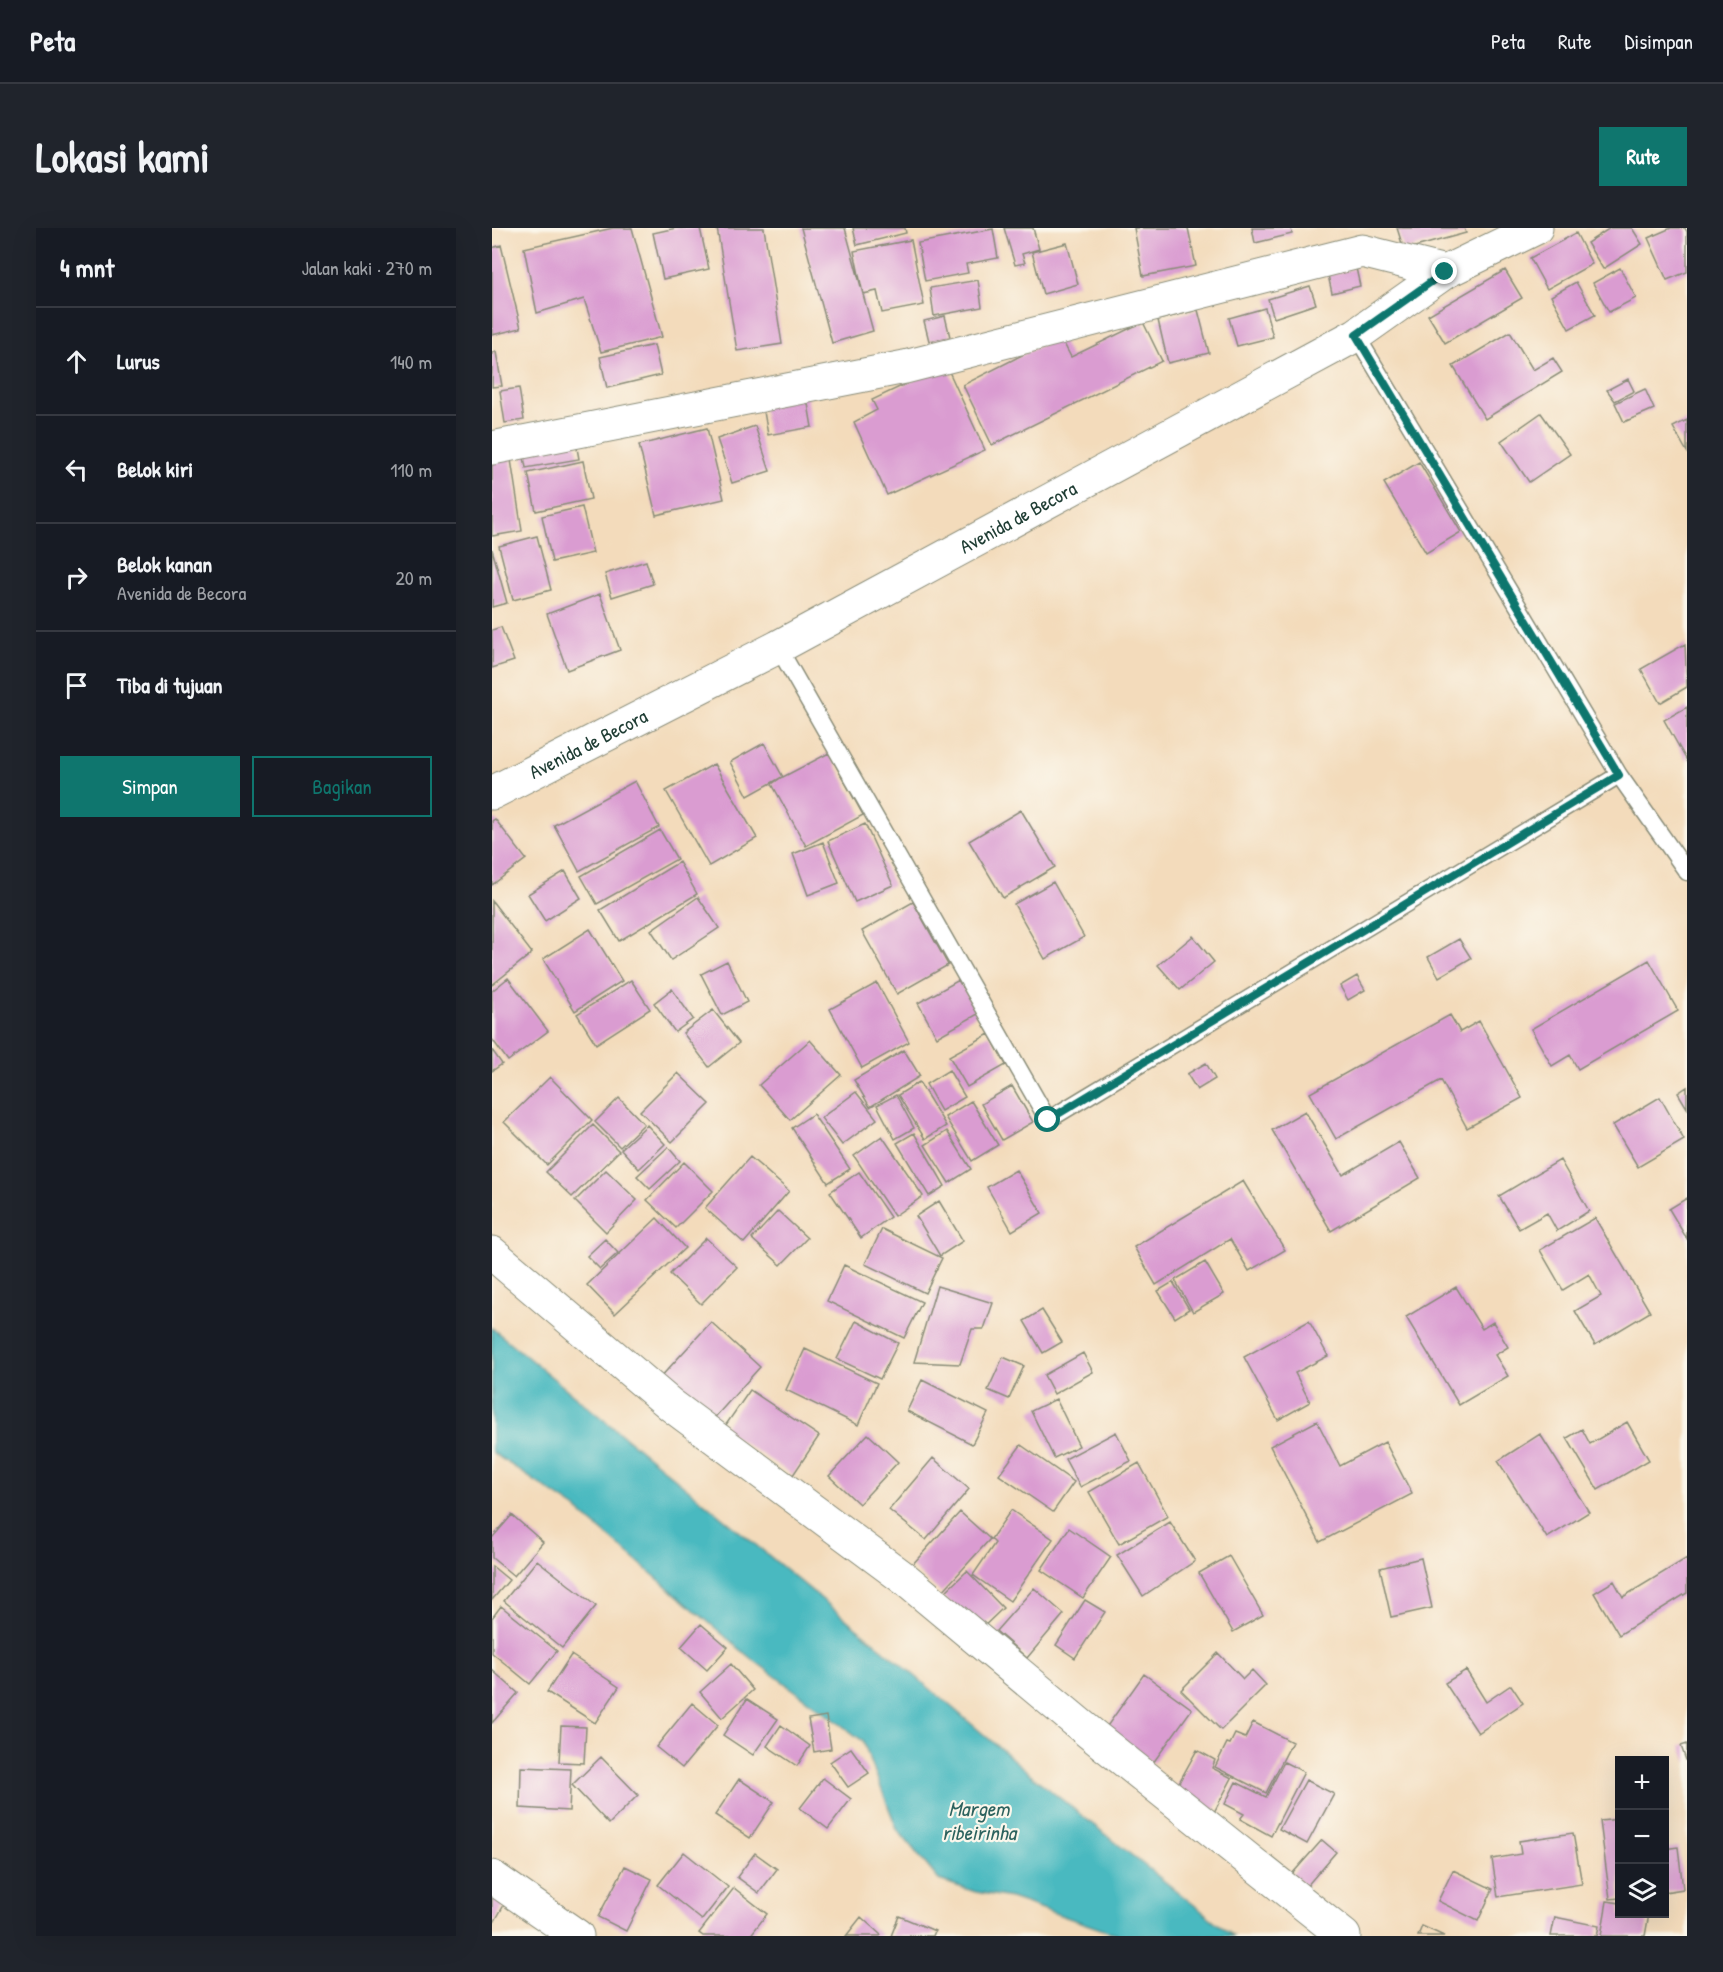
<!DOCTYPE html>
<html lang="id">
<head>
<meta charset="utf-8">
<style>
  :root { --surface:#171b24; --page:#20242c; --text:#f1f3f6; --muted:#9ea1a6; --line:#363941; --accent:#0f766e }
  body { margin:0; font-family:"Patrick Hand",sans-serif; background:var(--page); color:var(--text) }
  .controls { position:absolute; right:18px; bottom:18px; display:grid; overflow:hidden; border-radius:0px; box-shadow:0 6px 24px #0002 }
  .controls button { width:54px; height:54px; display:grid; place-items:center; padding:0; border:0; border-bottom:2px solid var(--line); background:var(--surface); color:var(--text); font:30px sans-serif }
  .stop { position:absolute; width:18px; height:18px; margin:-14px; border:4px solid #0f766e; border-radius:50%; background:#fff }
  .stop.end { background:#0f766e; border-color:#fff; box-shadow:0 2px 6px #0008 }
  .list { margin:0; padding:0; list-style:none }
  h2 { display:flex; justify-content:space-between; align-items:center; height:78px; margin:0; padding:0 24px; font-size:26px }
  h2 small { font-size:20px; font-weight:400; color:var(--muted) }
  .list li { display:grid; grid-template-columns:39px 1fr auto; gap:18px; align-items:center; box-sizing:border-box; height:108px; padding:0 24px; border-top:2px solid var(--line) }
  .list b { display:block; font-size:22px; white-space:nowrap }
  .list p { margin:0; font-size:20px; white-space:nowrap; color:var(--muted) }
  .list em { font-size:20px; font-style:normal; color:var(--muted) }
  .actions { display:flex; gap:12px; padding:18px 24px }
  .actions a { flex:1; padding:14px 0; border:2px solid var(--accent); border-radius:0px; text-align:center; font-size:21px; color:var(--accent) }
  .actions .main { background:var(--accent); color:#fff }
  .icon { flex:none; width:33px; height:33px; fill:none; stroke:currentColor; stroke-width:2; stroke-linecap:round; stroke-linejoin:round }
  .map { position:relative; flex:none; width:1195px; height:1708px; overflow:hidden; border-radius:0px }
  header { display:flex; align-items:center; gap:36px; box-sizing:border-box; height:84px; padding:0 30px; background:var(--surface); border-bottom:2px solid var(--line) }
  header strong { font-size:28px }
  nav { display:flex; gap:33px; margin-inline-start:auto; font-size:21px }
  .intro { display:flex; align-items:center; justify-content:space-between; box-sizing:border-box; height:144px; padding:0 36px }
  h1 { margin:0; font-size:42px }
  .button { padding:15px 27px; border-radius:0px; background:var(--accent); color:#fff; font-size:21px; font-weight:700 }
  main { display:flex; gap:36px; padding:0 36px }
  aside { flex:1; background:var(--surface); border-radius:0px; box-shadow:0 6px 24px #0002 }
  .map>svg:first-child { display:block }
</style>
</head>
<body>
<header>
<strong>Peta</strong>
<nav><a>Peta</a><a>Rute</a><a>Disimpan</a></nav>
</header>
<div class="intro"><h1>Lokasi kami</h1><a class="button">Rute</a></div>
<main>
<aside>
<h2>4 mnt<small>Jalan kaki · 270 m</small></h2>
<ul class="list">
<li><svg class="icon" aria-label="ahead" viewBox="0 0 24 24"><path d="M12 20V5M6 11l6-6 6 6"/></svg><div><b>Lurus</b></div><em>140 m</em></li>
<li><svg class="icon" aria-label="left" viewBox="0 0 24 24"><path d="M17 20v-9H6M10 6l-5 5 5 5"/></svg><div><b>Belok kiri</b></div><em>110 m</em></li>
<li><svg class="icon" aria-label="right" viewBox="0 0 24 24"><path d="M7 20v-9h11M14 6l5 5-5 5"/></svg><div><b>Belok kanan</b><p>Avenida de Becora</p></div><em>20 m</em></li>
<li><svg class="icon" aria-label="arrive" viewBox="0 0 24 24"><path d="M6 21V4h12l-3 4 3 4H6"/></svg><div><b>Tiba di tujuan</b></div></li>
</ul>
<div class="actions"><a class="main">Simpan</a><a>Bagikan</a></div>
</aside>
<div class="map">
<svg width="1195" height="1708" viewBox="0 0 1195 1708">
  <rect width="100%" height="100%" fill="#fbf7ec"/>
  <filter id="ink" filterUnits="userSpaceOnUse"><feTurbulence type="fractalNoise" baseFrequency=".0167" numOctaves="2"/><feDisplacementMap in="SourceGraphic" scale="12" xChannelSelector="R" yChannelSelector="G"/><feConvolveMatrix kernelMatrix="1 2 1 2 8 2 1 2 1" color-interpolation-filters="sRGB"/></filter>
  <filter id="wash" filterUnits="userSpaceOnUse"><feTurbulence type="fractalNoise" baseFrequency=".008" numOctaves="4" result="noise"/><feDisplacementMap in="SourceGraphic" scale="24" xChannelSelector="R" yChannelSelector="G"/><feGaussianBlur stdDeviation="1.35" result="paint"/><feColorMatrix in="noise" values="0 0 0 0 0 0 0 0 0 0 0 0 0 0 0 0 0 1.4 0 .05"/><feComposite in="paint" operator="in"/></filter>
  <g filter="url(#wash)">
    <rect width="100%" height="100%" fill="#f3dbbb"/>
    <!-- water -->
    <path fill="#49b9c0" stroke="#347b7a" stroke-width="1.5" d="M0,1100L422,1447L544,1551L741,1708H629L519,1670L484,1664L447,1652L405,1601L371,1513L256,1428L83,1280L0,1224Z"/>
    <g id="blocks">
      <!-- building -->
      <path fill="#da9cd1" d="M121,0H140L170,109L109,124L92,71L45,85L32,20Z
        M184,0H208L217,41L171,51L161,5Z
        M225,0H272L290,116L245,123Z
        M309,0H353L381,103L340,115Z
        M361,0H413L414,5L365,17Z
        M512,0H541L547,21L530,26L533,35L523,37Z
        M642,0H696L704,38L651,48Z
        M760,0H799L800,6L763,15Z
        M905,0H972L974,5L912,22Z
        M1118,0H1140L1150,16L1111,41L1095,15Z
        M1179,0H1193L1195,4V44L1175,52L1156,10Z
        M501,1L506,30L474,36L476,45L433,53L426,15Z
        M1084,5L1100,36L1055,61L1038,30Z
        M419,12L432,77L390,85L385,63L371,66L362,23Z
        M575,15L586,56L551,66L540,24Z
        M9,17L29,100L0,107V20Z
        M864,40L868,58L840,65L836,47Z
        M1128,40L1144,70L1117,84L1101,55Z
        M1013,42L1030,70L953,115L936,87Z
        M486,52L490,79L442,88L438,60Z
        M1084,54L1103,87L1077,101L1059,68Z
        M818,58L824,76L782,90L776,71Z
        M773,80L781,109L745,118L737,90Z
        M706,82L717,125L676,135L666,92Z
        M453,88L458,109L437,113L432,93Z
        M651,94L670,133L500,217L471,157L568,108L579,129Z
        M1018,104L1041,142L1061,130L1070,144L993,191L961,138Z
        M162,117L169,147L115,160L108,129Z
        M0,124H4L10,158L0,159Z
        M454,137L493,222L395,267L362,194L385,182L380,172Z
        M1136,151L1142,163L1123,173L1115,162Z
        M27,160L32,192L13,195L8,163Z
        M1153,161L1162,181L1132,194L1123,175Z
        M314,164L320,199L276,207L270,172Z
        M1049,185L1078,226L1037,254L1009,213Z
        M1195,192V224L1181,199Z
        M263,198L278,243L240,255L225,211Z
        M215,200L232,271L164,287L147,217Z
        M83,209L87,231L34,240L30,218Z
        M18,225L30,303L0,308V228Z
        M91,233L99,271L44,283L36,245Z
        M927,234L969,304L934,325L892,255Z
        M90,279L101,325L60,334L50,288Z
        M45,308L59,362L21,372L7,318Z
        M0,321L15,375L0,379Z
        M154,333L161,356L120,369L113,346Z
        M108,366L128,422L75,442L55,386Z
        M9,399L22,433L0,440V402Z
        M1193,416L1195,459L1168,475L1149,441Z
        M1195,479V533L1172,492Z
        M272,515L291,549L337,525L371,587L314,618L280,556L290,549L256,568L238,534Z
        M222,536L265,610L217,638L174,563Z
        M143,553L167,599L87,643L62,597Z
        M529,582L563,639L511,670L477,613Z
        M3,591L34,631L0,657V593Z
        M373,596L401,657L363,674L336,613Z
        M168,602L185,631L105,676L89,648Z
        M331,614L347,655L316,667L301,626Z
        M187,634L205,666L127,713L108,682Z
        M73,643L89,670L53,693L36,666Z
        M561,654L592,709L553,731L522,676Z
        M206,669L227,700L179,732L159,702Z
        M0,673L40,725L0,757Z
        M421,674L456,737L405,766L370,703Z
        M98,701L130,753L83,783L51,731Z
        M701,708L722,734L688,762L666,737Z
        M967,711L979,730L947,749L936,729Z
        M1157,732L1186,783L1086,841L1078,827L1060,838L1039,801Z
        M235,733L255,774L230,787L209,746Z
        M865,748L873,762L856,772L848,758Z
        M16,750L56,803L16,833L0,811V763Z
        M139,752L158,781L104,816L85,786Z
        M467,752L486,786L445,809L426,775Z
        M385,755L417,814L370,840L338,781Z
        M180,761L201,791L183,804L162,775Z
        M221,782L247,815L217,839L191,805Z
        M958,787L968,804L987,793L1030,870L975,900L949,852L844,911L818,865Z
        M497,806L514,837L475,859L457,828Z
        M318,812L349,847L298,892L267,857Z
        M0,822L10,836L0,843Z
        M412,822L428,848L378,879L362,852Z
        M714,835L723,851L705,862L695,846Z
        M457,842L473,869L449,883L434,856Z
        M186,845L218,876L180,914L148,883Z
        M58,849L100,892L55,937L12,894Z
        M427,854L454,898L433,911L406,867Z
        M520,858L541,894L510,912L489,876Z
        M1195,859V880L1186,865Z
        M364,864L385,891L350,917L329,890Z
        M404,867L422,900L403,911L385,877Z
        M1168,869L1192,912L1146,939L1121,897Z
        M127,870L152,896L128,919L103,894Z
        M479,873L506,917L480,933L453,889Z
        M813,883L851,947L907,914L928,950L839,1003L780,902Z
        M321,886L358,941L336,955L300,900Z
        M101,897L127,923L80,969L54,944Z
        M155,897L173,916L147,941L129,921Z
        M455,903L479,941L457,955L433,917Z
        M422,905L453,958L437,968L405,915Z
        M390,908L431,968L402,988L362,928Z
        M176,919L188,933L158,961L145,948Z
        M258,929L297,963L252,1015L213,980Z
        M1068,932L1097,983L1065,1003L1055,985L1027,1001L1007,968Z
        M192,934L221,963L184,1000L155,972Z
        M114,942L145,972L114,1004L83,973Z
        M524,942L550,985L520,1003L495,959Z
        M367,944L398,989L369,1010L338,964Z
        M751,953L793,1022L757,1043L738,1011L664,1057L642,1019Z
        M1195,970V1011L1177,981Z
        M447,973L471,1013L448,1028L424,988Z
        M286,983L315,1010L289,1037L260,1011Z
        M165,990L193,1020L123,1086L95,1057Z
        M1103,990L1158,1084L1103,1117L1083,1083L1109,1068L1097,1046L1071,1062L1048,1022Z
        M390,1001L450,1030L433,1065L373,1036Z
        M214,1010L245,1039L209,1076L178,1046Z
        M113,1011L126,1025L108,1041L95,1028Z
        M713,1034L732,1066L701,1084L683,1052Z
        M352,1037L430,1074L412,1110L335,1073Z
        M681,1054L697,1081L683,1090L666,1063Z
        M445,1058L501,1075L492,1101H480L468,1136L422,1134Z
        M964,1059L990,1101L1001,1094L1016,1119L1003,1127L1016,1148L967,1177L914,1089Z
        M550,1082L570,1114L551,1125L532,1093Z
        M364,1093L406,1115L388,1151L345,1131Z
        M817,1093L836,1128L803,1145L818,1174L786,1192L752,1129Z
        M219,1094L268,1139L216,1197L166,1152Z
        M313,1121L385,1155L366,1197L294,1162Z
        M591,1125L601,1144L562,1166L552,1147Z
        M511,1129L532,1138L517,1171L496,1162Z
        M430,1152L496,1185L480,1216L415,1183Z
        M258,1162L327,1208L301,1247L231,1201Z
        M564,1171L587,1218L562,1230L539,1183Z
        M825,1193L848,1238L893,1214L920,1266L828,1314L778,1218Z
        M1135,1194L1157,1232L1106,1262L1075,1210L1090,1201L1098,1216Z
        M624,1204L639,1233L588,1259L573,1231Z
        M376,1206L406,1234L367,1276L337,1248Z
        M1048,1206L1097,1284L1055,1310L1006,1233Z
        M529,1217L582,1254L561,1284L507,1247Z
        M441,1230L477,1261L434,1312L397,1282Z
        M647,1235L676,1288L627,1316L597,1264Z
        M519,1282L561,1311L518,1373L481,1347L503,1315L499,1311Z
        M468,1284L498,1311L449,1365L419,1338Z
        M20,1287L51,1314L22,1348L0,1330V1310Z
        M678,1294L703,1333L651,1368L625,1327Z
        M577,1300L619,1329L591,1370L549,1342Z
        M737,1328L771,1387L741,1404L707,1345Z
        M929,1330L940,1380L899,1389L888,1340Z
        M1195,1330V1365L1127,1407L1102,1365L1122,1353L1131,1369Z
        M45,1332L104,1378L70,1420L12,1373Z
        M0,1338L17,1352L0,1372Z
        M475,1343L511,1380L486,1404L450,1367Z
        M542,1360L572,1386L535,1430L504,1403Z
        M593,1372L613,1384L583,1430L564,1417Z
        M9,1378L65,1423L38,1456L0,1425V1390Z
        M209,1396L236,1419L215,1442L189,1419Z
        M726,1425L751,1451L760,1442L774,1457L729,1502L689,1462Z
        M79,1427L127,1459L103,1495L55,1464Z
        M239,1436L261,1462L230,1490L208,1464Z
        M0,1442L26,1465L0,1495Z
        M974,1442L994,1474L1019,1457L1031,1475L986,1505L953,1455Z
        M652,1446L700,1481L661,1535L613,1501Z
        M255,1471L286,1491L261,1527L231,1507Z
        M200,1475L226,1497L190,1540L164,1519Z
        M334,1488L339,1521L322,1524L316,1491Z
        M761,1494L800,1514L774,1565L723,1539L735,1515L738,1516L743,1506L753,1510Z
        M289,1497L318,1518L305,1538L275,1518Z
        M69,1498L94,1499L92,1535L67,1534Z
        M1195,1516V1535L1189,1518Z
        M359,1520L377,1545L356,1559L338,1534Z
        M705,1522L723,1532L720,1540L740,1550L720,1588L680,1567Z
        M109,1529L146,1567L117,1596L80,1557Z
        M792,1534L812,1544L779,1608L748,1591L752,1586L733,1576L744,1554L774,1569Z
        M29,1539L79,1541L77,1583L28,1580Z
        M331,1550L359,1571L336,1601L308,1580Z
        M247,1551L282,1574L258,1610L223,1587Z
        M814,1552L842,1566L815,1616L787,1601Z
        M1128,1591V1670L1118,1671L1108,1593Z
        M1081,1605L1090,1656L1006,1669L1000,1631L1029,1626L1027,1613Z
        M830,1612L844,1624L814,1659L800,1646Z
        M1186,1619L1191,1661L1172,1664V1621Z
        M192,1624L236,1659L210,1692L166,1657Z
        M263,1625L285,1641L267,1665L245,1649Z
        M133,1638L160,1651L134,1703L106,1689Z
        M961,1642L1001,1661L986,1693L946,1673Z
        M242,1660L275,1686L258,1708H211L207,1705Z
        M0,1661L16,1670L0,1698Z
        M1115,1673L1128,1675V1686H1157L1153,1708H1109Z
        M407,1688L443,1703L441,1708H399Z
        M369,1689L389,1707L388,1708H354Z
        M1063,1689L1107,1698L1105,1708H1059Z
        M930,1698L952,1708H926Z"/>
    </g>
  </g>
  <g filter="url(#ink)">
    <use href="#blocks" fill-opacity="0" stroke="#898c78" stroke-width="1.5"/>
    <g fill="none" stroke-linecap="round" stroke-linejoin="round">
      <!-- lane casing -->
      <g stroke="#898c78" stroke-width="19">
        <path id="lane" d="M864,107L1127,547L1195,644
          M286,419L556,892L1127,547"/>
      </g>
      <!-- street casing -->
      <g stroke="#898c78" stroke-width="35">
        <path id="street" d="M0,220L413,139L870,23L953,44
          M0,1025L179,1177L413,1351L598,1505L852,1708
          M0,1649L85,1708"/>
      </g>
      <!-- primary casing -->
      <g stroke="#898c78" stroke-width="35">
        <g id="primary">
          <path id="s1" d="M0,565L286,419L864,107L953,44L1044,0"/>
        </g>
      </g>
      <!-- lane -->
      <use href="#lane" stroke="#fff" stroke-width="16"/>
      <!-- street -->
      <use href="#street" stroke="#fff" stroke-width="33"/>
      <!-- primary -->
      <use href="#primary" stroke="#fff" stroke-width="33"/>
    </g>
  </g>
  <g fill="none" stroke-linecap="round" stroke-linejoin="round" filter="url(#ink)">
    <!-- route -->
    <path stroke="#0f766e" stroke-width="8" d="M556,892L1127,547L864,107L953,44"/>
  </g>
  <g text-anchor="middle" stroke-width="4.5" stroke-linejoin="round" paint-order="stroke">
    <!-- street labels -->
    <g font-size="20" fill="#1f3d34" stroke="#fbf7ec">
      <text dy="7" stroke="none"><textPath href="#s1" startOffset="594">Avenida de Becora</textPath></text>
      <text dy="7" stroke="none"><textPath href="#s1" startOffset="108">Avenida de Becora</textPath></text>
    </g>
    <!-- water labels -->
    <g font-size="21" font-style="italic" fill="#2c625e" stroke="#fbf7ec">
      <text x="487" y="1588">Margem<tspan x="487" dy="24">ribeirinha</tspan></text>
    </g>
  </g>
</svg>
<div class="controls">
<button>+</button>
<button>−</button>
<button><svg class="icon" aria-label="layers" viewBox="0 0 24 24"><path d="M12 4l9 5-9 5-9-5zM3 14l9 5 9-5"/></svg></button>
</div>
<div class="stop" style="left:556px;top:892px"></div>
<div class="stop end" style="left:953px;top:44px"></div>
</div>
</main>
</body>
</html>
